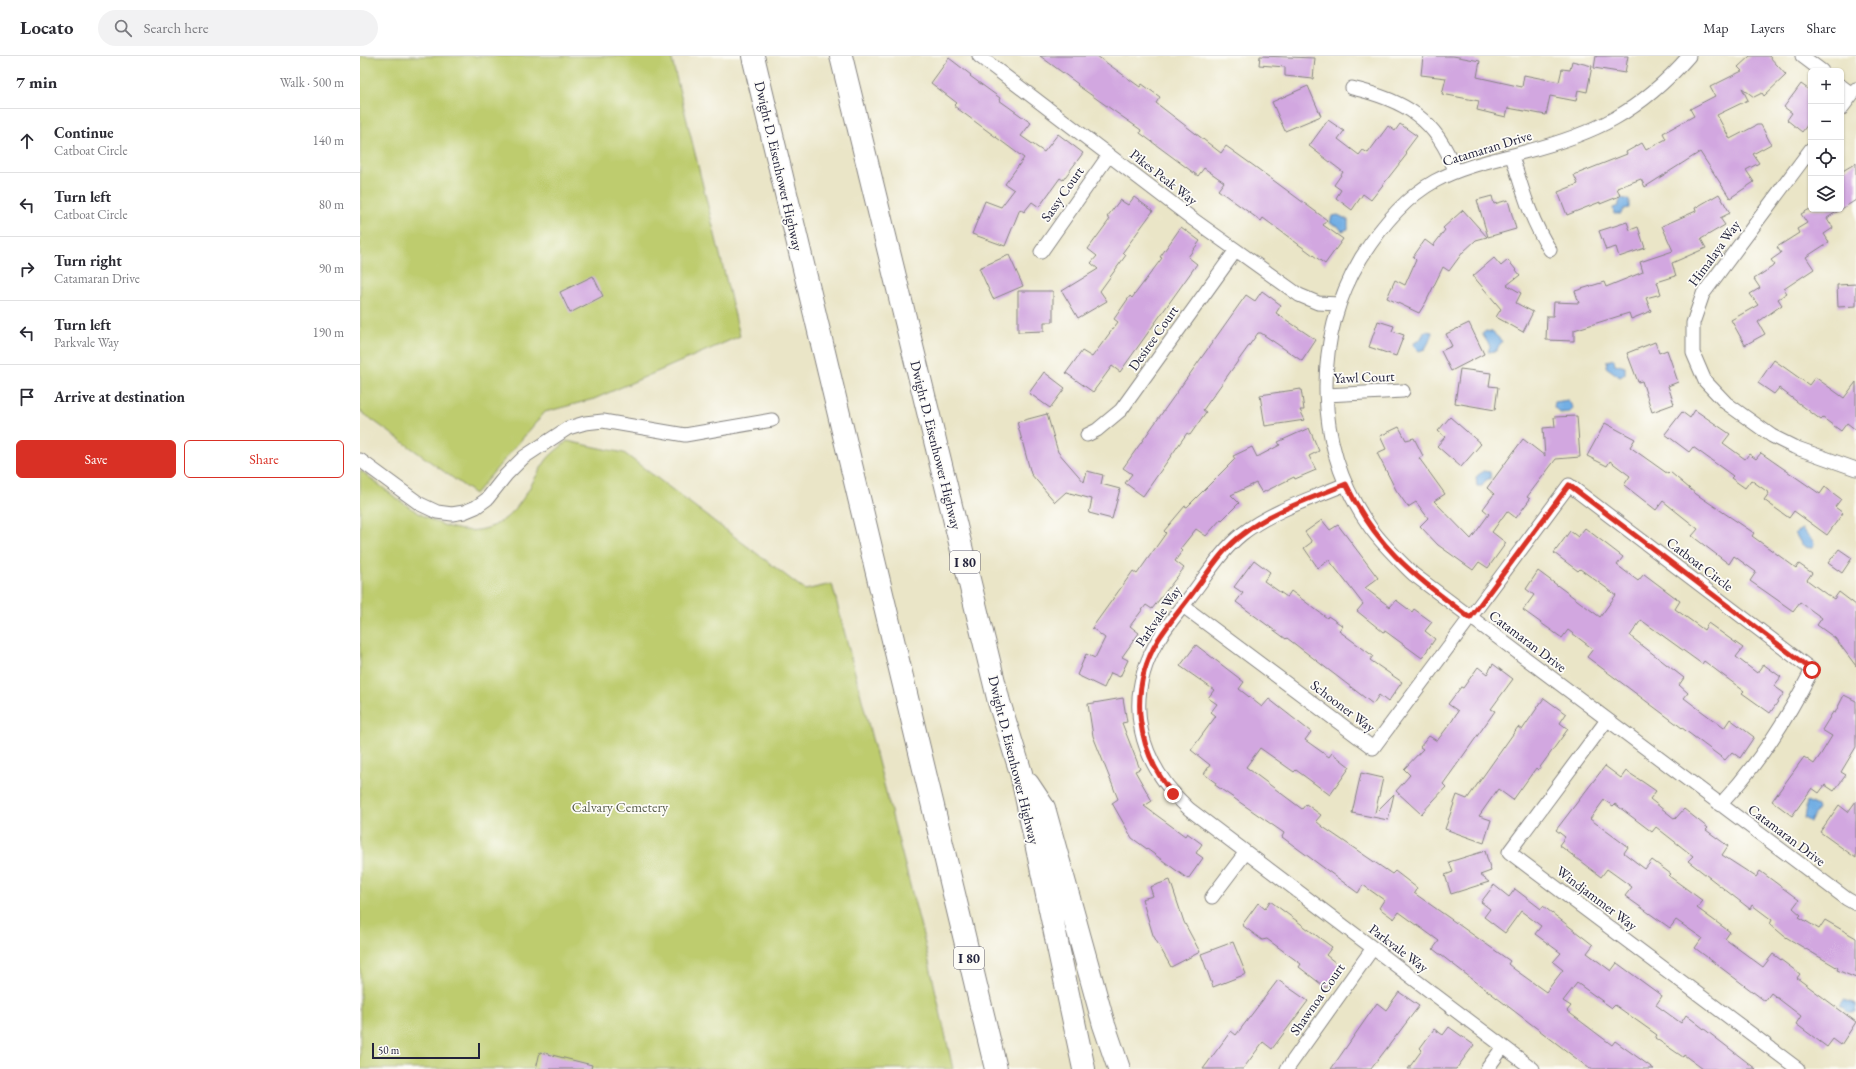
<!DOCTYPE html>
<html lang="en">
<head>
<meta charset="utf-8">
<style>
  :root { --surface:#fff; --page:#f2f2f3; --text:#2b2b33; --muted:#7c7c81; --line:#e1e1e2; --accent:#d93025 }
  body { margin:0; font-family:"EB Garamond",serif; background:var(--page); color:var(--text) }
  .controls { position:absolute; right:12px; top:12px; display:grid; overflow:hidden; border-radius:6px; box-shadow:0 1px 3px #0004 }
  .controls button { width:36px; height:36px; display:grid; place-items:center; padding:0; border:0; border-bottom:1px solid var(--line); background:var(--surface); color:var(--text); font:20px sans-serif }
  .scale { position:absolute; left:12px; bottom:10px; width:108px; box-sizing:border-box; padding-left:4px; border:2px solid #22223b; border-top:0; font-size:11px; line-height:14px; white-space:nowrap; color:#22223b; -webkit-text-stroke:3px #fdfcf7; paint-order:stroke }
  .stop { position:absolute; width:12px; height:12px; margin:-9px; border:3px solid #d93025; border-radius:50%; background:#fff }
  .stop.end { background:#d93025; border-color:#fff; box-shadow:0 1px 4px #0008 }
  .list { margin:0; padding:0; list-style:none }
  h2 { display:flex; justify-content:space-between; align-items:center; height:52px; margin:0; padding:0 16px; font-size:17px }
  h2 small { font-size:13px; font-weight:400; color:var(--muted) }
  .list li { display:grid; grid-template-columns:26px 1fr auto; gap:12px; align-items:center; box-sizing:border-box; height:64px; padding:0 16px; border-top:1px solid var(--line) }
  .list b { display:block; font-size:15px; white-space:nowrap }
  .list p { margin:0; font-size:13px; white-space:nowrap; color:var(--muted) }
  .list em { font-size:13px; font-style:normal; color:var(--muted) }
  .actions { display:flex; gap:8px; padding:12px 16px }
  .actions a { flex:1; padding:9px 0; border:1px solid var(--accent); border-radius:6px; text-align:center; font-size:14px; color:var(--accent) }
  .actions .main { background:var(--accent); color:#fff }
  .icon { flex:none; width:22px; height:22px; fill:none; stroke:currentColor; stroke-width:2; stroke-linecap:round; stroke-linejoin:round }
  .map { position:relative; flex:none; width:1496px; height:1013px; overflow:hidden }
  header { display:flex; align-items:center; gap:24px; box-sizing:border-box; height:56px; padding:0 20px; background:var(--surface); border-bottom:1px solid var(--line) }
  header strong { font-size:19px }
  nav { display:flex; gap:22px; margin-inline-start:auto; font-size:14px }
  .search { width:280px; height:36px; background:var(--page); display:flex; align-items:center; gap:10px; box-sizing:border-box; padding:0 14px; border-radius:22px; color:var(--muted); font-size:15px }
  main { display:flex }
  aside { flex:1; background:var(--surface) }
  .map>svg:first-child { display:block }
</style>
</head>
<body>
<header>
<strong>Locato</strong>
<div class="search"><svg class="icon" aria-label="search" viewBox="0 0 24 24"><circle cx="10" cy="10" r="6"/><path d="M15 15l6 6"/></svg>Search here</div>
<nav><a>Map</a><a>Layers</a><a>Share</a></nav>
</header>
<main>
<aside>
<h2>7 min<small>Walk · 500 m</small></h2>
<ul class="list">
<li><svg class="icon" aria-label="ahead" viewBox="0 0 24 24"><path d="M12 20V5M6 11l6-6 6 6"/></svg><div><b>Continue</b><p>Catboat Circle</p></div><em>140 m</em></li>
<li><svg class="icon" aria-label="left" viewBox="0 0 24 24"><path d="M17 20v-9H6M10 6l-5 5 5 5"/></svg><div><b>Turn left</b><p>Catboat Circle</p></div><em>80 m</em></li>
<li><svg class="icon" aria-label="right" viewBox="0 0 24 24"><path d="M7 20v-9h11M14 6l5 5-5 5"/></svg><div><b>Turn right</b><p>Catamaran Drive</p></div><em>90 m</em></li>
<li><svg class="icon" aria-label="left" viewBox="0 0 24 24"><path d="M17 20v-9H6M10 6l-5 5 5 5"/></svg><div><b>Turn left</b><p>Parkvale Way</p></div><em>190 m</em></li>
<li><svg class="icon" aria-label="arrive" viewBox="0 0 24 24"><path d="M6 21V4h12l-3 4 3 4H6"/></svg><div><b>Arrive at destination</b></div></li>
</ul>
<div class="actions"><a class="main">Save</a><a>Share</a></div>
</aside>
<div class="map">
<svg width="1496" height="1013" viewBox="0 0 1496 1013">
  <rect width="100%" height="100%" fill="#fdfcf7"/>
  <filter id="ink" filterUnits="userSpaceOnUse"><feTurbulence type="fractalNoise" baseFrequency=".025" numOctaves="2"/><feDisplacementMap in="SourceGraphic" scale="8" xChannelSelector="R" yChannelSelector="G"/><feConvolveMatrix kernelMatrix="1 2 1 2 8 2 1 2 1" color-interpolation-filters="sRGB"/></filter>
  <filter id="wash" filterUnits="userSpaceOnUse"><feTurbulence type="fractalNoise" baseFrequency=".012" numOctaves="4" result="noise"/><feDisplacementMap in="SourceGraphic" scale="16" xChannelSelector="R" yChannelSelector="G"/><feGaussianBlur stdDeviation="0.9" result="paint"/><feColorMatrix in="noise" values="0 0 0 0 0 0 0 0 0 0 0 0 0 0 0 0 0 1.4 0 .05"/><feComposite in="paint" operator="in"/></filter>
  <g filter="url(#wash)">
    <rect width="100%" height="100%" fill="#eae5c7"/>
    <!-- green -->
    <path fill="#becc6e" stroke="#707754" d="M0,0H311L380,280L234,343L185,356L115,438L0,355Z
      M207,385L264,397L445,534L472,528L563,879L593,1013H0V414C37,442 100,501 147,461C164,447 173,423 185,406C190,398 201,391 207,385Z"/>
    <!-- water -->
    <path fill="#73afe4" stroke="#4a6890" d="M1261,142L1269,144V152L1264,153L1261,158H1254L1253,152L1258,150Z
      M978,159L988,164V173L982,175L978,170L970,167L972,160Z
      M1065,275L1072,276V280L1065,293L1059,295L1054,290V287L1060,284Z
      M1126,275L1132,276L1142,285L1136,295L1128,296L1130,290L1122,278Z
      M1254,303L1255,308L1265,311V318L1260,321L1246,311L1247,305Z
      M1208,344L1213,352L1210,356L1200,357L1194,351L1195,346Z
      M1123,415L1130,416L1131,422L1126,424L1122,430H1117L1116,421Z
      M1442,473L1453,485L1454,488L1452,492C1441,492 1440,485 1435,477Z
      M1447,745L1457,750L1458,753L1450,766L1444,762Z
      M1483,944L1496,948V956H1488L1479,949Z"/>
    <g id="blocks">
      <!-- building -->
      <path fill="#d2a7e0" d="M680,0H737L780,31L782,28L800,41L796,47L861,97L866,90L894,110L967,164L963,169L983,183L965,208L903,162L901,165L858,134L864,126L844,112L838,120L780,77L781,74L717,29L718,28Z
        M900,0L955,2L953,23L925,20V11L899,9Z
        M1063,0H1093L1120,5L1117,21L1162,31L1164,19L1199,26L1202,13L1210,14L1212,5L1232,10L1227,36L1218,34L1216,45L1190,40L1186,59L1148,52L1146,61L1117,54L1119,45L1082,38L1086,22L1061,19Z
        M1236,0H1268L1265,17L1234,12Z
        M1390,0H1409L1426,19L1404,40L1402,37L1394,41L1382,32L1388,44L1357,59L1370,83L1397,69H1401L1411,88L1393,98L1399,107L1386,114L1394,126L1370,142L1340,96L1285,131L1281,123L1257,132L1260,140L1240,148V146L1207,159L1198,136L1218,128L1214,119L1267,98L1266,96L1282,87L1286,94L1306,83L1303,77L1334,60L1330,53L1355,40L1350,31L1382,15L1378,11Z
        M589,2L611,19L610,20L640,42L639,44L671,67L661,80L684,96L698,78L723,97L703,124L700,122L679,151L672,146L664,156L660,153L645,190L612,178L625,145L641,151L654,134L645,128L664,102L594,50L597,47L571,27Z
        M1441,28L1451,35V64L1442,76L1427,64L1432,57L1424,51Z
        M948,30L961,60L925,75L912,46Z
        M968,64L984,75L978,83L999,99L1003,94L1008,97L1028,70L1035,75L1040,68L1057,80L1045,96L1047,98L1011,144L1003,138L992,154L976,142L981,134L974,129L983,116L949,90Z
        M1496,107V144L1467,162L1473,172L1464,178L1469,186L1446,201L1454,213L1424,233L1427,237L1418,243L1422,249L1398,266L1405,278L1385,289L1371,264L1398,249L1390,238L1400,232L1394,223L1415,209L1411,204L1421,197L1417,191L1439,177L1437,173L1447,167L1441,158L1450,153H1481V116Z
        M1359,138L1370,157L1360,162L1365,169L1341,183L1346,192L1312,207L1316,220L1297,226L1301,238L1286,242L1291,255L1271,263L1269,257L1214,274V285L1186,284L1187,260H1193L1194,246L1219,247L1215,235L1244,226L1246,231L1283,216L1280,206L1313,195L1302,170L1336,155L1335,152Z
        M1132,140L1134,148L1148,144L1156,173L1128,181L1117,144Z
        M774,141L793,155L763,196L766,199L740,235L747,245L718,262L702,235L738,213L731,207L737,200L728,193L750,163L747,161L760,144L768,149Z
        M1103,154L1127,181L1116,184L1103,196L1089,215L1083,211L1066,246L1059,257L1027,242L1035,224L1045,229L1056,204L1053,201L1065,184L1073,190L1085,174L1083,172Z
        M1267,166L1270,174L1278,171L1285,192L1259,201L1256,191L1246,194L1239,175Z
        M821,171L840,185L828,201L837,208L760,316L752,310L733,336L706,317L722,295L732,301L758,266L754,263L770,240L772,242L802,202L800,201Z
        M649,199L663,230L633,243L619,212Z
        M1134,202L1141,210L1148,204L1160,219L1147,229L1161,237L1156,247L1173,256L1163,276L1136,261L1141,253L1113,220Z
        M233,220L243,240L210,257L200,236Z
        M1496,228V250L1478,251L1477,229Z
        M658,235H693V266H684V275L658,276Z
        M902,235L921,249L916,257L956,284L942,305L901,277H898L843,354L846,356L830,379L827,377L783,440L765,427L772,418L763,412L886,239L895,245Z
        M1018,265L1034,270L1032,275L1044,279L1036,300L1009,291Z
        M1109,267L1124,298L1091,315L1081,295L1092,290L1086,278Z
        M1295,286L1299,297L1307,294L1318,326L1308,330L1314,348L1292,356L1282,325L1278,326L1267,297Z
        M1414,304L1449,329L1455,321L1484,342L1496,326V374L1487,367L1481,375L1463,362L1461,364L1419,332L1414,338L1398,327Z
        M1100,313L1131,317L1129,330L1138,331L1135,354L1095,347Z
        M684,316L705,332L690,352L669,337Z
        M941,333L944,354H940L945,364L905,370L900,339Z
        M1335,354L1370,378L1363,387L1385,403L1389,398L1396,403L1401,397L1460,438L1465,431L1481,443L1475,451L1483,457L1467,479L1434,455L1429,462L1404,444L1409,437L1391,424L1385,432L1371,422L1373,420L1333,391L1329,396L1305,378L1322,356L1330,362Z
        M687,358L698,396L724,426L727,415L743,419L741,428L760,433L752,463L729,457L732,443L706,436L695,446L671,418L657,366Z
        M1217,360L1220,401L1196,403L1167,441L1170,443L1156,462L1147,455L1132,476L1146,487L1128,512L1119,506L1113,514L1078,489L1060,470L1068,462L1056,446L1048,451L1036,434L1017,397L1026,393L1020,380L1039,371L1046,384L1054,382L1063,400L1059,402L1085,438L1074,445L1111,483L1129,458L1123,453L1134,438L1127,432L1163,383L1185,400L1183,372L1195,371L1194,361Z
        M1090,361L1121,388L1101,411L1077,390L1085,381L1078,375Z
        M1245,367L1275,383L1270,391L1308,418L1310,416L1336,438L1394,477L1392,480L1436,512L1439,508L1452,517L1447,524L1466,538L1474,543L1479,536L1496,549V610L1475,582L1457,569L1462,562L1440,546L1433,555L1406,536L1390,525L1396,516L1374,500L1369,508L1332,480L1338,473L1303,445L1296,454L1264,429L1270,420L1250,405L1247,410L1227,400Z
        M949,372L959,395L949,400L956,414L935,423L934,421L902,437L896,427L871,439L879,447L862,464L861,463L846,480L836,473L820,493L822,495L815,505L824,512L792,553L786,549L770,570L779,577L762,601L768,604L760,621L751,617L744,632L717,619L726,598L735,602L745,582L732,572L773,515L777,518L806,477L804,475L825,450L827,451L875,403L873,400L892,391L897,401L920,389L918,386Z
        M962,464L970,474L978,469L1018,522L1005,532L1030,551L1036,544L1052,556L1054,553L1072,566L1065,575L1075,583L1062,602L1025,575L1023,576L997,555L1003,548L969,504L958,512L944,492L952,486L945,476Z
        M1225,472L1263,501L1257,509L1278,525L1284,518L1320,545L1315,553L1344,574L1348,567L1383,592L1376,601L1397,617L1403,608L1421,621L1414,630L1424,637L1410,657L1382,637L1384,635L1344,605L1342,608L1281,564L1270,580L1324,622L1319,629L1328,637L1324,642L1364,672L1370,663L1394,681L1380,702L1372,696L1365,704L1227,601L1233,593L1208,574L1202,582L1163,554L1174,539L1166,533L1178,515L1240,561L1256,539L1220,513L1218,515L1194,497L1210,475L1218,481Z
        M1479,493L1492,502L1482,517L1468,507Z
        M894,504L910,516L904,525L927,541L931,535L967,562L968,560L983,570L979,575L1013,600L1010,604L1042,626L1028,646L1019,639L1013,648L927,582L926,583L876,546L883,537L874,531Z
        M836,589L884,626L879,633L902,651L909,643L951,676L945,684L969,701L972,697L990,711L970,739L936,714L934,716L900,692L886,711L942,753L946,748L961,759L956,765L963,771L1032,818L1035,815L1057,832L1054,837L1150,905L1148,908L1154,913L1186,936L1203,914L1193,906L1201,897L1175,878L1181,870L1161,855L1145,877L1124,861L1130,853L1121,846L1134,829L1149,841L1155,833L1181,853L1183,850L1233,889L1227,897L1251,915L1257,907L1302,940L1296,949L1321,967L1326,959L1396,1013H1343L1324,999L1323,1001L1295,982L1297,979L1255,949L1252,952L1217,927L1203,945L1211,950L1207,955L1252,989L1255,985L1294,1013H1230L1073,893L1079,885L1039,856L1034,863L1019,852L1024,844L1003,829L998,837L922,781L924,777L855,729L856,727L844,718L850,709L831,694L856,660L851,656L857,648L848,642L854,634L820,610Z
        M1133,608L1153,623L1131,653L1135,655L1083,728L1086,731L1061,758L1036,735L1050,719L1044,713L1063,693L1060,691L1069,680L1077,685L1092,665L1098,655L1088,648L1101,631L1103,632L1118,611L1127,618Z
        M1484,639L1496,645V691L1481,716L1486,719L1474,735L1465,729L1459,737L1452,732L1432,760L1412,745L1444,701L1454,708L1461,698L1472,680L1462,674L1473,656L1475,657Z
        M763,642L767,666L762,667L780,713L775,715L792,745L784,750L825,780L827,777L842,788L836,797L843,802L828,823L772,782L752,747L758,743L733,680L728,648Z
        M1184,642L1206,658L1200,667L1208,673L1178,714L1176,712L1153,744L1138,733L1119,760L1131,764L1124,787L1085,773L1097,739L1107,743L1158,671L1162,674Z
        M1245,710L1261,722L1266,715L1283,726L1296,735L1290,743L1315,763L1324,753L1348,772L1346,774L1368,790L1362,799L1396,821L1400,815L1439,844L1433,852L1441,859L1439,861L1459,873L1465,864L1496,882V922L1477,914L1478,912L1424,880L1410,868L1412,864L1392,849L1390,853L1328,805L1333,800L1296,771L1292,776L1255,748L1253,750L1244,744L1230,763L1268,791L1264,797L1285,813L1292,804L1311,818L1309,820L1343,845L1337,852L1370,876L1365,883L1403,911L1413,898L1440,918L1437,922L1496,966L1481,989L1473,983L1467,991L1436,968L1441,960L1411,937L1405,945L1335,892L1342,882L1316,864L1310,872L1265,840L1272,831L1247,813L1241,821L1199,789L1205,781L1196,774Z
        M1001,717L1023,722L1015,757L1034,738L1028,764L992,757Z
        M1496,745V802L1460,776L1479,749L1488,756Z
        M1125,795L1131,815L1120,819L1129,826L1091,838L1085,819L1093,816L1089,806Z
        M810,824L824,866L840,896L811,911L793,879L782,843L793,840L790,831Z
        M910,845L972,891L966,899L982,912L966,932L939,911L941,908L907,883L902,884L882,869L898,847L905,853Z
        M873,886L886,918L853,931L841,898Z
        M918,924L948,945L912,993L903,986L883,1013H843L871,975L876,979Z
        M1039,936L1059,950L1011,1013H971L1017,947L1026,954Z
        M1089,971L1114,989L1096,1013H1048L1062,994L1060,992L1074,973L1083,979Z
        M180,996L232,1009L231,1013H176Z"/>
    </g>
  </g>
  <g filter="url(#ink)">
    <use href="#blocks" fill-opacity="0" stroke="#868481" stroke-width="1"/>
    <g fill="none" stroke-linecap="round" stroke-linejoin="round">
      <!-- minor casing -->
      <g stroke="#868481" stroke-width="15">
        <path id="minor" d="M619,0L834,164L939,239L958,247L979,248
          M1329,0C1280,56 1235,78 1164,96C1135,104 1103,110 1075,125C1044,142 1020,172 1001,202C952,284 954,392 1010,471C1022,488 1038,503 1053,518L1487,843L1496,848
          M1442,0L1462,15
          M1481,30L1492,38
          M992,32C1044,44 1077,63 1095,115
          M1481,53L1496,33
          M1451,93L1343,238L1333,267V297L1345,325L1366,347L1412,380L1434,391L1496,413
          M1152,100C1163,135 1170,163 1190,194
          M681,196L749,99
          M966,339L1043,335
          M727,379L737,374L761,354L876,194
          M0,404L60,448L77,456L92,458L104,456L116,451L127,443L146,419L164,401L208,372L225,367L243,365L325,379L412,364
          M986,428C953,442 911,455 882,478C862,494 848,517 832,538C821,553 808,568 798,584C762,645 779,707 829,753L1173,1013
          M823,550L1013,692L1209,429L1452,614C1426,665 1399,707 1360,749
          M1247,664L1149,796L1438,1013
          M852,841L886,796
          M927,1013L1013,892
          M1127,1013L1143,991"/>
      </g>
      <!-- motorway casing -->
      <g stroke="#868481" stroke-width="24">
        <path id="motorway" d="M393,0L636,1013
          M481,0L639,646L661,717L724,1013
          M668,728L684,752L744,969L759,1013"/>
      </g>
      <!-- minor -->
      <use href="#minor" stroke="#fff" stroke-width="13"/>
      <!-- motorway -->
      <use href="#motorway" stroke="#fff" stroke-width="22"/>
    </g>
  </g>
  <g fill="none" stroke-linecap="round" stroke-linejoin="round" filter="url(#ink)">
    <!-- route -->
    <path stroke="#d93025" stroke-width="5" d="M813,738C776,694 768,634 798,584C808,568 821,553 832,538C848,517 862,493 883,478C911,455 953,442 986,428C1017,493 1054,519 1110,562L1209,429L1452,614"/>
  </g>
  <g text-anchor="middle" stroke-width="3.5" stroke-linejoin="round" paint-order="stroke">
    <!-- shield labels -->
    <g fill="#fdfcf7" stroke="#646373" stroke-width="1">
      <rect x="590" y="495" width="30" height="22" rx="3"/>
      <rect x="594" y="891" width="30" height="22" rx="3"/>
    </g>
    <g font-size="13" font-weight="bold" fill="#22223b">
      <text x="605" y="511">I 80</text>
      <text x="609" y="907">I 80</text>
    </g>
    <!-- street labels -->
    <g font-size="14" fill="#22223b" stroke="#fdfcf7">
      <text transform="translate(1127 92) rotate(-17)" y="5">Catamaran Drive</text>
      <text transform="translate(419 110) rotate(77)" y="5">Dwight D. Eisenhower Highway</text>
      <text transform="translate(804 121) rotate(38)" y="5">Pikes Peak Way</text>
      <text transform="translate(702 138) rotate(-55)" y="5">Sassy Court</text>
      <text transform="translate(1354 197) rotate(-54)" y="5">Himalaya Way</text>
      <text transform="translate(793 282) rotate(-55)" y="5">Desiree Court</text>
      <text transform="translate(1004 321) rotate(-2)" y="5">Yawl Court</text>
      <text transform="translate(576 389) rotate(76)" y="5">Dwight D. Eisenhower Highway</text>
      <text transform="translate(1340 508) rotate(37)" y="5">Catboat Circle</text>
      <text transform="translate(798 560) rotate(-56)" y="5">Parkvale Way</text>
      <text transform="translate(1168 585) rotate(37)" y="5">Catamaran Drive</text>
      <text transform="translate(983 650) rotate(37)" y="5">Schooner Way</text>
      <text transform="translate(654 704) rotate(76)" y="5">Dwight D. Eisenhower Highway</text>
      <text transform="translate(1427 779) rotate(37)" y="5">Catamaran Drive</text>
      <text transform="translate(1237 842) rotate(37)" y="5">Windjammer Way</text>
      <text transform="translate(1039 892) rotate(37)" y="5">Parkvale Way</text>
      <text transform="translate(957 943) rotate(-55)" y="5">Shawnoa Court</text>
    </g>
    <!-- park labels -->
    <g font-size="14" fill="#595e4d" stroke="#fdfcf7">
      <text x="260" y="756">Calvary Cemetery</text>
    </g>
  </g>
</svg>
<div class="controls">
<button>+</button>
<button>−</button>
<button><svg class="icon" aria-label="locate" viewBox="0 0 24 24"><circle cx="12" cy="12" r="6"/><path d="M12 2v4M12 18v4M2 12h4M18 12h4"/></svg></button>
<button><svg class="icon" aria-label="layers" viewBox="0 0 24 24"><path d="M12 4l9 5-9 5-9-5zM3 14l9 5 9-5"/></svg></button>
</div>
<div class="scale">50 m</div>
<div class="stop" style="left:1452px;top:614px"></div>
<div class="stop end" style="left:813px;top:738px"></div>
</div>
</main>
</body>
</html>
